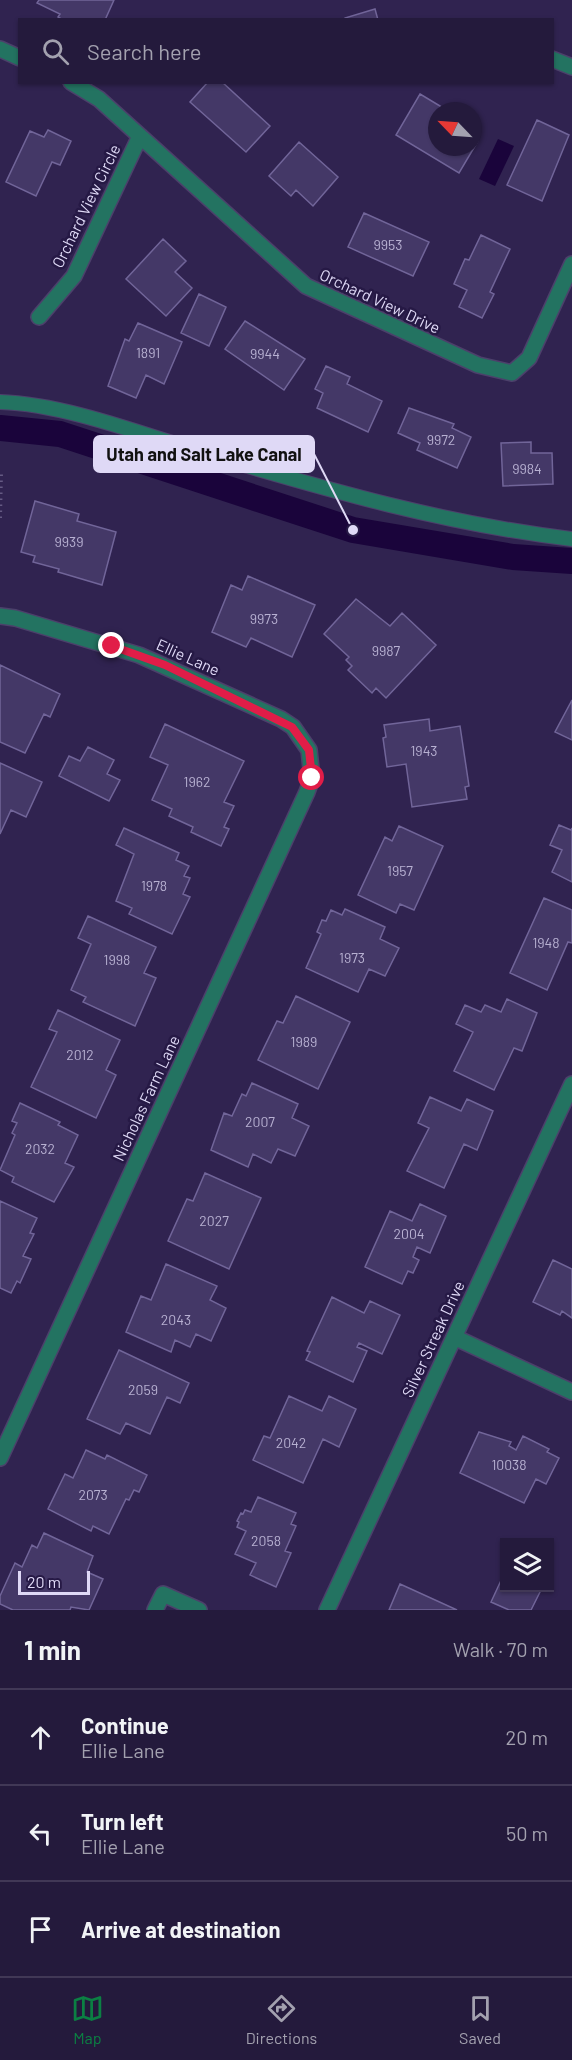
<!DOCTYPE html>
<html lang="en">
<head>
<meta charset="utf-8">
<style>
  :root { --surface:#241a3c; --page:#2c2343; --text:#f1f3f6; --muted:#a3a1af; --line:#413856; --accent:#0b8043 }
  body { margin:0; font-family:Barlow,sans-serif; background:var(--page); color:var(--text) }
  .controls { position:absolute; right:18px; bottom:18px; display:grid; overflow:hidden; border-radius:0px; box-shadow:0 2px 4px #0004 }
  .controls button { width:54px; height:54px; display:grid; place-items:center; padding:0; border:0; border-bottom:2px solid var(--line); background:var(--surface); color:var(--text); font:30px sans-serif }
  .compass { position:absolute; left:428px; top:102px; width:54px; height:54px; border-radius:50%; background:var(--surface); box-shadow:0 2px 4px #0004; rotate:295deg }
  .scale { position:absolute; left:18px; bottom:15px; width:72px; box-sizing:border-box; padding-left:6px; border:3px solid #dfd9f6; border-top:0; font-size:16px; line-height:21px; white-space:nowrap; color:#dfd9f6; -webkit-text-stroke:4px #261945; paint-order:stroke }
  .stop { position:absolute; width:18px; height:18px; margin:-14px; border:4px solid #e11d48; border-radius:50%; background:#fff }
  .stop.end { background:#e11d48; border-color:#fff; box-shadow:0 2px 6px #0008 }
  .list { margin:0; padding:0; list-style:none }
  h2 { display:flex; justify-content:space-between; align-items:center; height:78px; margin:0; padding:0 24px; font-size:26px }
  h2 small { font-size:20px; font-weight:400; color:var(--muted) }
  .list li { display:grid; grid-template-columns:39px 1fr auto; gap:18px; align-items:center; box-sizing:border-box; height:96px; padding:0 24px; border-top:2px solid var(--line) }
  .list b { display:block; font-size:22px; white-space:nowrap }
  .list p { margin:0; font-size:20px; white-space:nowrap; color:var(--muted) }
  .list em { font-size:20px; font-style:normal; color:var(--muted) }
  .icon { flex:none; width:33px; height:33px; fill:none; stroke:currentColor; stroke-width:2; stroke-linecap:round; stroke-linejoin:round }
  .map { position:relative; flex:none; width:572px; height:1610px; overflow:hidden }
  .search { position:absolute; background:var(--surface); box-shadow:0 2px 4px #0004; left:18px; right:18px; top:18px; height:66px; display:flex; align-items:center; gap:15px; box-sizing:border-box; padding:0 21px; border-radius:0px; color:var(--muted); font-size:22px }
  .sheet { height:366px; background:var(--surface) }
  nav { display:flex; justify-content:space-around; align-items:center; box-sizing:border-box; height:84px; border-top:2px solid var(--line); background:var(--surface); font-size:16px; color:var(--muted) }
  nav a { display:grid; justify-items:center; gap:3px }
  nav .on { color:var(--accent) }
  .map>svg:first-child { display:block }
</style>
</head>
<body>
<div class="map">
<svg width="572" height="1610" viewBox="0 0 572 1610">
  <rect width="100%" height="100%" fill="#302350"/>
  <!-- water -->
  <path fill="#1a043b" d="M498,139L514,146L495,186L479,179Z"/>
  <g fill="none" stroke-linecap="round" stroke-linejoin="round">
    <!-- canal -->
    <path stroke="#1a043b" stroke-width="26" d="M0,428L60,434L353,530L513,557L572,561"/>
  </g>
  <!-- building -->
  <path fill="#443867" stroke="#716599" stroke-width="1.5" d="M39,0H114L105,20H63L58,17L60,14L37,3Z
    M375,9L378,20H345V18Z
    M208,82H222L270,126L246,152L190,102Z
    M420,94L445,109L437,111V147H473V138L478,141L459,173L396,135Z
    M537,120L569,135L542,201L507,185Z
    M48,130L71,141L60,165L52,162L36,196L6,182L30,131L44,137Z
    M299,142L338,177L313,206L296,190L291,196L269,176Z
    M364,213L429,242L413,276L348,247Z
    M481,235L510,249L490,292L494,294L482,318L459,307L467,290L454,284L465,259L469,260Z
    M163,239L186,261L175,272L192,288L166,316L126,279Z
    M199,294L226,307L209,346L181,333Z
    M245,321L305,359L284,390L225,349Z
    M138,323L182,342L164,384L146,375L136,398L108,386L125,339L129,341Z
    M326,366L350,377L347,384L382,401L368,432L317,408L323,393L315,389Z
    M409,408L454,424L452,428L471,437L457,468L417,450L420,443L398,433Z
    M531,442V453H552L553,484L503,486L501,443Z
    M35,501L79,514L77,521L116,532L102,585L58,572L59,569L33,562L35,556L21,552Z
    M248,576L315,605L292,657L251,638L246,647L212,632L231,585L242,590Z
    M356,599L390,626L402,613L436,645L386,698L376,688L372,693L348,670L352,666L346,660L349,657L324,634Z
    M0,665L60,694L50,717L44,714L25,753L0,742Z
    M572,700V740L555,732Z
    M429,719L430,731L460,726L469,786L465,787L467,799L412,807L406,764L387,767L383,738L386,737L384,725Z
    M165,724L244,761L224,802L234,806L224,827L229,829L221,846L191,832L193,827L169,816L172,809L152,800L168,765L150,757Z
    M88,747L114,760L107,774L120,780L109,801L59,776L69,756L80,761Z
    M0,763L42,782L26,817L11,810L0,834Z
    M559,825L571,830L572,828V882L552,872L562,850L550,845Z
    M399,826L443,846L414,910L400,904L396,913L358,895L385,837L392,841Z
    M124,828L179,853L176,860L189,866L184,876L190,878L183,894L190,897L172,934L129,914L132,908L116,901L134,854L116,845Z
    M544,898L572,910V943L568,942L547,990L510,973Z
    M345,909L385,927L380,939L399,948L385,976L369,969L358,992L306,968L321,934L317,932L322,920L326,921L331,910L342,915Z
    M88,916L156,947L144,973L156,978L135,1026L83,1002L86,997L71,990L91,944L78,938Z
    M296,996L350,1022L318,1089L258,1060L277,1021L283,1023Z
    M507,999L537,1013L522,1051L514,1048L494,1090L454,1071L473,1032L456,1024L465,1005L481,1012L485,1005L501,1012Z
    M58,1010L120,1040L106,1070L116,1075L96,1118L31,1087L57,1032L49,1029Z
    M252,1083L298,1104L292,1118L309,1126L295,1156L278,1149L271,1163L253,1154L248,1167L211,1150L224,1113L232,1116L242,1094L246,1096Z
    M430,1097L461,1111L467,1099L493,1111L477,1150L464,1144L444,1188L407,1171L429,1128L418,1123Z
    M20,1103L60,1122L58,1125L78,1135L65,1163L74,1167L54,1202L12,1182L14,1177L0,1170L15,1135L12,1133L17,1123L12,1121Z
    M205,1173L261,1198L229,1269L168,1241L187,1199L193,1201Z
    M0,1201L37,1218L30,1233L34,1234L23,1256L31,1259L20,1283L17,1281L11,1293L0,1288Z
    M420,1204L446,1216L430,1253L417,1247L413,1257L419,1260L413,1273L408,1271L402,1284L365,1267L390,1211L412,1221Z
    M553,1260L572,1269V1318L562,1311L560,1315L533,1302Z
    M166,1264L217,1286L210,1300L226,1308L211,1341L196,1334L190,1347L175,1340L171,1352L126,1332L141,1296L151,1300Z
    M332,1297L364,1313L370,1301L400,1315L382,1354L359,1343L357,1347L367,1351L353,1382L306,1360L310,1352L307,1351Z
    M119,1350L189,1383L180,1403L167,1397L150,1434L126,1423L120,1434L87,1419Z
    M289,1396L322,1411L329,1396L356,1409L339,1447L323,1439L303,1483L253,1460L264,1436L270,1438Z
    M479,1432L511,1442L509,1446L516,1450L523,1436L549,1449L547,1452L559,1458L546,1484L536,1479L524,1503L460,1473Z
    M86,1450L105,1459L107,1455L147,1475L139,1492L134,1490L129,1500L126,1499L109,1534L93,1526L91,1531L48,1509L65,1474L73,1478Z
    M258,1497L296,1513L291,1524L296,1526L285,1551L291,1553L276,1587L250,1575L256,1563L235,1554L246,1531L237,1527L239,1522L237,1521L241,1513L243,1514L245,1510L251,1512Z
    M44,1533L93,1556L87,1572L103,1579L89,1610L71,1607L70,1610H13L0,1604V1596L15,1563L22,1567L32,1545L37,1548Z
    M504,1574V1588H542L531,1610H509L491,1602Z
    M400,1584L457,1610H389Z"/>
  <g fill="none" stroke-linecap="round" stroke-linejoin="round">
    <!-- lane casing -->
    <g stroke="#4c406b" stroke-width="16">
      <path id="lane" d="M0,402C66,404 147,436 210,455C332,491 446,524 572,539"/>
    </g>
    <!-- street casing -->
    <g stroke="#4c406b" stroke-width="18">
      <path id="street" d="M0,49L20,58
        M552,59L572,67
        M71,82L99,99L306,286L478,365L512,373L529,358L572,264
        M39,317L74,276L140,136
        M0,616L15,618L139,655L281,719L293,727L309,750L312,778L307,792L0,1458
        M454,1337L572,1392
        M155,1610L163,1594L199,1610
        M327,1610L572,1084"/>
    </g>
    <!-- path -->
    <path stroke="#655a83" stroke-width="4" stroke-dasharray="1.5 4.5" stroke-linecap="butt" d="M0,518L1,473"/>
    <!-- lane -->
    <use href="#lane" stroke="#237361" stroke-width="14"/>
    <!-- street -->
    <use href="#street" stroke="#237361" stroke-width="15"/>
  </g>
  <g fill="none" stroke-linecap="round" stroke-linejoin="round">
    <!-- route -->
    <path stroke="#e11d48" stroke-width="8" d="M112,646L165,665L292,727L309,750L312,778"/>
  </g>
  <g text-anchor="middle" stroke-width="5" stroke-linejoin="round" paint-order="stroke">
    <!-- number labels -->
    <g font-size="14" fill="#b8b1d2">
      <text x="388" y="250">9953</text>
      <text x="148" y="358">1891</text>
      <text x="265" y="359">9944</text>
      <text x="441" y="445">9972</text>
      <text x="527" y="474">9984</text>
      <text x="69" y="547">9939</text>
      <text x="264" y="624">9973</text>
      <text x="386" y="656">9987</text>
      <text x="424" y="756">1943</text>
      <text x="197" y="787">1962</text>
      <text x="400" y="876">1957</text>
      <text x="154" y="891">1978</text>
      <text x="546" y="948">1948</text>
      <text x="352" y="963">1973</text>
      <text x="117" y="965">1998</text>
      <text x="304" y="1047">1989</text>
      <text x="80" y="1060">2012</text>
      <text x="260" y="1127">2007</text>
      <text x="40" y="1154">2032</text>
      <text x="214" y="1226">2027</text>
      <text x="409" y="1239">2004</text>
      <text x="176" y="1325">2043</text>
      <text x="143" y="1395">2059</text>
      <text x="291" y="1448">2042</text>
      <text x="509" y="1470">10038</text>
      <text x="93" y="1500">2073</text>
      <text x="266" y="1546">2058</text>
    </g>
    <!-- street labels -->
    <g font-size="16" fill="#dfd9f6" stroke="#261945">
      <text transform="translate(86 206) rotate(-64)" y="6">Orchard View Circle</text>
      <text transform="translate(380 301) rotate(25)" y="6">Orchard View Drive</text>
      <text transform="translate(188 657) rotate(24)" y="6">Ellie Lane</text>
      <text transform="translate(146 1098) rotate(-65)" y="6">Nicholas Farm Lane</text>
      <text transform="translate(433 1339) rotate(-65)" y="6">Silver Streak Drive</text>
    </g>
  </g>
  <!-- callouts -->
  <path fill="none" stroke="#dfd9f6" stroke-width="2" d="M353 530L314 454"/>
  <circle fill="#dfd9f6" stroke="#261945" stroke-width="2" cx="353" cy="530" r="6"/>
  <rect fill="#dfd9f6" stroke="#dfd9f6" stroke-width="2" x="94" y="436" width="220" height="36" rx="6"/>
  <g font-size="18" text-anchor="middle" font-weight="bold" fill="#111">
    <text x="204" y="461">Utah and Salt Lake Canal</text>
  </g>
</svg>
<div class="controls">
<button><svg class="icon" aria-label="layers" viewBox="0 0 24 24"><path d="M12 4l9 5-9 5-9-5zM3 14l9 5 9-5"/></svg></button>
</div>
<svg class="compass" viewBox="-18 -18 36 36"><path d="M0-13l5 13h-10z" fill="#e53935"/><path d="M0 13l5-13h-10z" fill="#a3a1af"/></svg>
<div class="scale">20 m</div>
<div class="stop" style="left:312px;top:778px"></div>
<div class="stop end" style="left:112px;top:646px"></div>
<div class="search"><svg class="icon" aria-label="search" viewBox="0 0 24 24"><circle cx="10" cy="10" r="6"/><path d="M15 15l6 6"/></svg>Search here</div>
</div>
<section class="sheet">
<h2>1 min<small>Walk · 70 m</small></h2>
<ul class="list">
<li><svg class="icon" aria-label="ahead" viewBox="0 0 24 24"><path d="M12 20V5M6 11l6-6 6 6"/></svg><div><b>Continue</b><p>Ellie Lane</p></div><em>20 m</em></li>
<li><svg class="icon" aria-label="left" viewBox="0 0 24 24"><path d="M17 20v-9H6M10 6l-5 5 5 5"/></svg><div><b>Turn left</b><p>Ellie Lane</p></div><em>50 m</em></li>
<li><svg class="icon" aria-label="arrive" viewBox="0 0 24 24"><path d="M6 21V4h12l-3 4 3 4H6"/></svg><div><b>Arrive at destination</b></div></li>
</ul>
</section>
<nav>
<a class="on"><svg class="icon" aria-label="map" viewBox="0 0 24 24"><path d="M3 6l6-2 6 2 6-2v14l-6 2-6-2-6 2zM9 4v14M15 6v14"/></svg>Map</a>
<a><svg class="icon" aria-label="directions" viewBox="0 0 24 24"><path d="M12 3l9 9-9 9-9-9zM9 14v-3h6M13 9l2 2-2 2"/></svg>Directions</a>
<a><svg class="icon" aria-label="saved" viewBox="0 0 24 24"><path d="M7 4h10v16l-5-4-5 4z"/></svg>Saved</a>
</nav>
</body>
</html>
